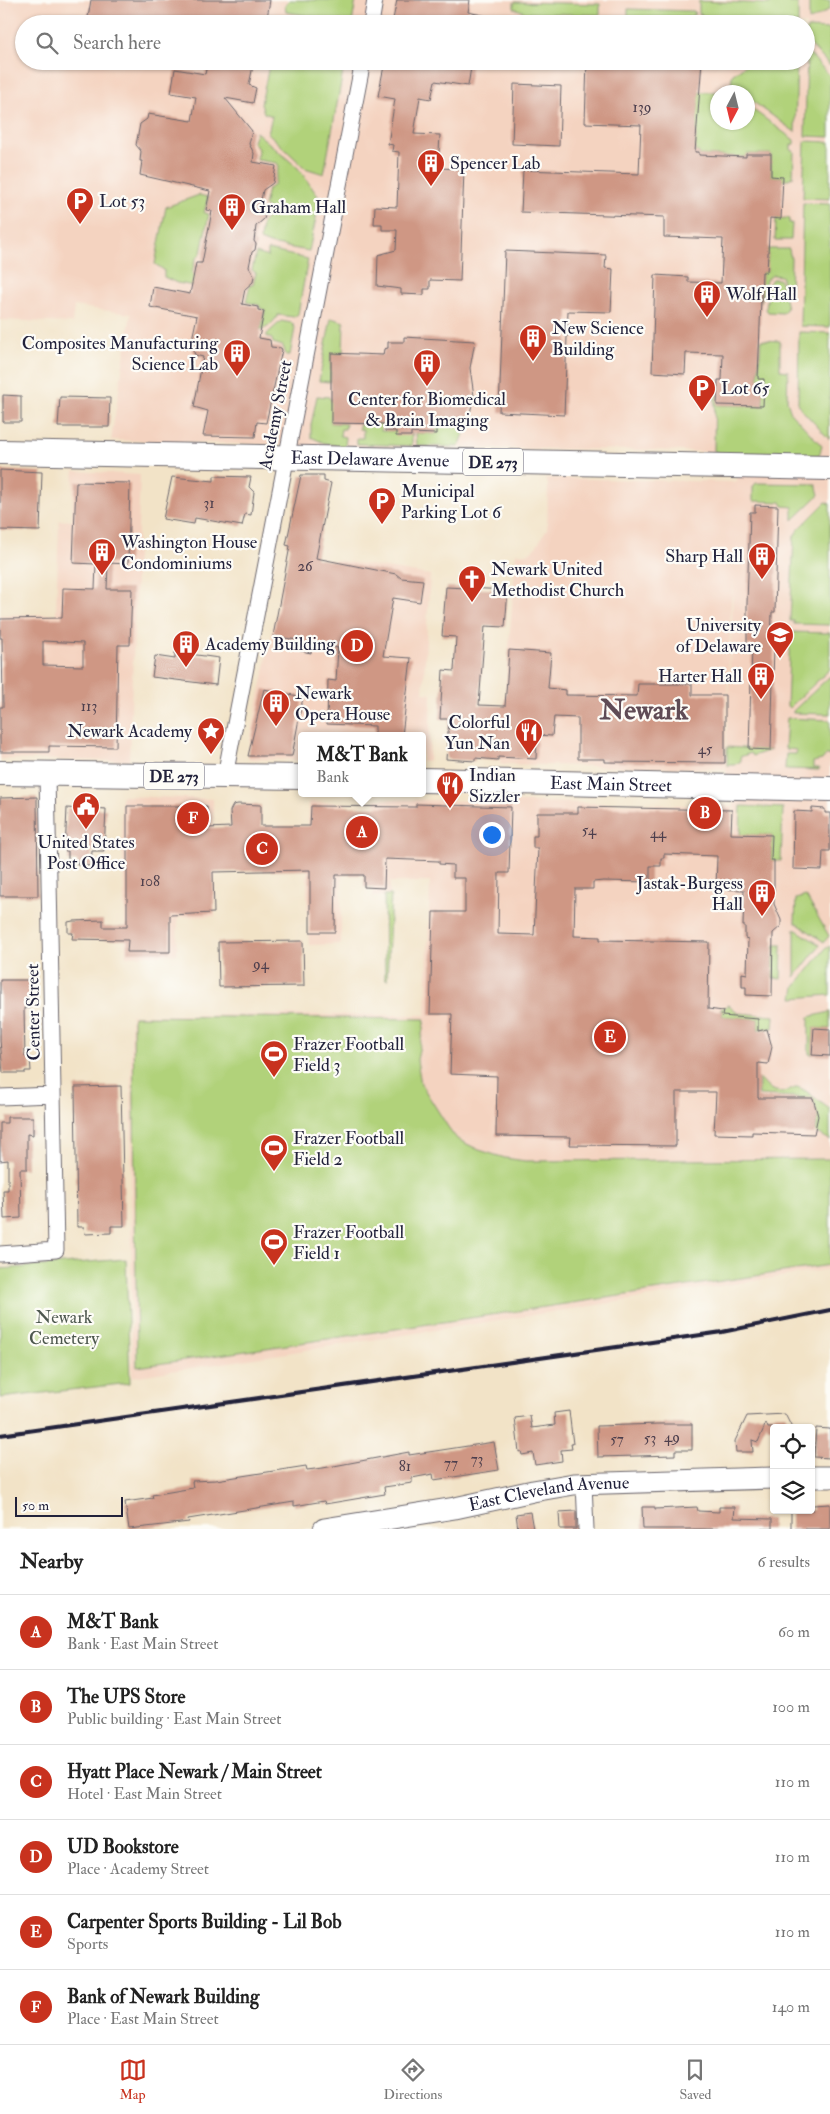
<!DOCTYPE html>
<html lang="en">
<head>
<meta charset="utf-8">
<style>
  :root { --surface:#fff; --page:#f2f2f2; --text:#222; --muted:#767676; --line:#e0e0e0; --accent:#c8321e }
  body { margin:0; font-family:"IM FELL Double Pica",serif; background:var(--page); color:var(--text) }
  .controls { position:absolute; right:15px; bottom:15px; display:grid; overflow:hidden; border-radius:5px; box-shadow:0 1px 4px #0004 }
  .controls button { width:45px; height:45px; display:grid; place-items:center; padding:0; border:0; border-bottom:1px solid var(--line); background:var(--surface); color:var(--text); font:25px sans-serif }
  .compass { position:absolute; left:710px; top:85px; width:45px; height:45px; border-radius:50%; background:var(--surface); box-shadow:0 1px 4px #0004; rotate:187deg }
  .scale { position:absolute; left:15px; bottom:12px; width:108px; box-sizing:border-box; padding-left:5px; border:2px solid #22223b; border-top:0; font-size:14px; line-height:18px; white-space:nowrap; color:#22223b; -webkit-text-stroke:4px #fdfcf7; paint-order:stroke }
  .you { position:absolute; left:491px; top:834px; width:18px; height:18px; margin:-12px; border:4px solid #fff; border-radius:50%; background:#1a73e8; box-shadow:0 0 0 8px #1a73e833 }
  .badge { display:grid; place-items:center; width:32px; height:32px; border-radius:50%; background:var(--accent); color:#fff; font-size:16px; font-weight:700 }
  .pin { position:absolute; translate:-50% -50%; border:2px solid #fff; box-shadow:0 1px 5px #0006 }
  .popup { position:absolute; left:298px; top:732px; width:128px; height:65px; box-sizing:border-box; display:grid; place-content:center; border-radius:5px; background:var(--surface); filter:drop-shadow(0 1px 4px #0005); font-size:16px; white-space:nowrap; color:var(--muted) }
  .popup b { font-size:19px; color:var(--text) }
  .popup::after { content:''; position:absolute; left:50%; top:100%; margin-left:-10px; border:10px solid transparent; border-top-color:var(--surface) }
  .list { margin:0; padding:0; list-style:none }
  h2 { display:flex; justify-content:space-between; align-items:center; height:65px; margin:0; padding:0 20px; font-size:21px }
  h2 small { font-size:16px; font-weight:400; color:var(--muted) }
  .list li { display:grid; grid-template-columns:32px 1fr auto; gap:15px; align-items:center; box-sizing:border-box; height:75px; padding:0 20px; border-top:1px solid var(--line) }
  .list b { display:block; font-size:19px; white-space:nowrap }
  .list p { margin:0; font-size:16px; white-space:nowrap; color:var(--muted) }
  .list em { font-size:16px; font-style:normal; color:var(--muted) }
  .icon { flex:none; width:28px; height:28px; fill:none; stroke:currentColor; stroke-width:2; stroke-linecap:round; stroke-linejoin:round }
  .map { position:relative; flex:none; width:830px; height:1529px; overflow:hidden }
  .search { position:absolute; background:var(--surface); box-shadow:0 1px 4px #0004; left:15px; right:15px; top:15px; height:55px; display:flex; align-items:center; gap:12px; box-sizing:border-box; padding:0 18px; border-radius:28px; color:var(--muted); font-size:19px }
  .sheet { height:515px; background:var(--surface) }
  nav { display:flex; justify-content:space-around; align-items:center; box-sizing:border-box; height:70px; border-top:1px solid var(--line); background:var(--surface); font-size:14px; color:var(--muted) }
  nav a { display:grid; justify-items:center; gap:2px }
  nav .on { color:var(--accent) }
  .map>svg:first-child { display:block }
</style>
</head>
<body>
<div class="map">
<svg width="830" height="1529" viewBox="0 0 830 1529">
  <rect width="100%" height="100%" fill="#fdfcf7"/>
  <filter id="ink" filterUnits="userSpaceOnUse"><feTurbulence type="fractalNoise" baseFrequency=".02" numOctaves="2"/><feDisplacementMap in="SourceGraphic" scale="10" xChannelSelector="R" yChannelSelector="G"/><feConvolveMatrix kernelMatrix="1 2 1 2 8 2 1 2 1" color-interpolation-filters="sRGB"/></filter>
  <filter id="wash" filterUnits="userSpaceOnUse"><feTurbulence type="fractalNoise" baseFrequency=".0096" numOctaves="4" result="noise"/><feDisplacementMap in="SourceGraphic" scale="20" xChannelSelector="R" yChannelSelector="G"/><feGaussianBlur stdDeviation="1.12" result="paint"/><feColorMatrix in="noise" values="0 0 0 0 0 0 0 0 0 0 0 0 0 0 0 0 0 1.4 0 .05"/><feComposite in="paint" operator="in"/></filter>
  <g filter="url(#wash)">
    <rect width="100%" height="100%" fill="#f2e3c7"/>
    <!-- built -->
    <path fill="#f4d3c0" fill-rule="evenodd" d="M0,0H830V1269L132,1377L131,1015H426L430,882H390V896L373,897L376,799L733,806L731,890L735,811L725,766L724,769L500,764L516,553L528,554L536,547L547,529L548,484L545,478L737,482L738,453L655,450L345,447L111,440L131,314L74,306L72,323L0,320ZM24,24H806V61H24ZM718,92H748V122H718ZM734,573L726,752H725L731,604Z
      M74,471L140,475L129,761L0,759V615L56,614L59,521L72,520Z
      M335,560L430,575L423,693L431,694L429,761H422V736H302V760L249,759L248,752L283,578L329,588Z
      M121,796L213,799L215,916L178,917L177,954L126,956Z
      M309,802L346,803L341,897V944L309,945L307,892Z"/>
    <!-- green -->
    <path fill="#b1d27a" stroke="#6a7a5a" d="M289,0H356L352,23L286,12L285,6Z
      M773,0H789V3H798V24L717,20L699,14V1L769,4L773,2Z
      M809,0H830V9L809,21Z
      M514,2L600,4V15L527,13L514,8Z
      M628,9L694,11L695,15L683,19L628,17Z
      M807,28L830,29V66L807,41Z
      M807,51L830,76V137L805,136Z
      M270,61H345L324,174L305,168L268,133L272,116L264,113L261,104Z
      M751,61H797L795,132L748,98V92H740L731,86L732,75Z
      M699,92H719H718V122H748V106L794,140V144L791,145V150L794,151L793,177L783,181L782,177L771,176V154H747L746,157L699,155V152H695Z
      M256,132L298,168L320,199L309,251L270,244L260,240L262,223L268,217V209L264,206L268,189L274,185L279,166L277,163L257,160L258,149L253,142Z
      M805,141L830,142V199L803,198Z
      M199,195L208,197L204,213L209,214L201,253C194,259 194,265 192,274L197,276L195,286L177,283L164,277V270L155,264L166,207Z
      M803,203L830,204V327L800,326Z
      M787,218H789V223H792L791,240H775L776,219Z
      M768,249H789L791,259L790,294H787L781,276L773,275L766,280L761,303L762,272H767Z
      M268,250L308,259L298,314L294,317L278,315C272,324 267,330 256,330V327H262L265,310L260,308L259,305L246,302L250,285H253L256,273L252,270L256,253L268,257Z
      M772,279H779L781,282L787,308L783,313L768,312L766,309L769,284Z
      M331,318L344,322L343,353L331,354L330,382L319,381Z
      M281,321L292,323L295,328L290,355H286L283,346L273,343L272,339L267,337V334Z
      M799,332L830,333L829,439L802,410L798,404Z
      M761,340L780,341V370L788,371L787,400L791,413L822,446L819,456L720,454L714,451L715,381L718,382L717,405L763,406L764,379H758Z
      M317,396L329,397L332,402L331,423L346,424L345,429H341L340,436L346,437L345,447L324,443L311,437V425Z
      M381,424V431H396L411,436L412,433V446L357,444V438H363V430L359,429V425Z
      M436,426H467L459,447L417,446L416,433L436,434Z
      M756,483L816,484L819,495L793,520V507L783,506L781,502L753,501V487Z
      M826,502L830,504V625L794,624V621H790L794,536L798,530Z
      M790,632L830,633V669L789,708L787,706Z
      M830,676V714L793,713V711Z
      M787,718L830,720V758L829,755H826L822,760L813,762V768H819V770L785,769L786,754H796L797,750L785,749Z
      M727,747L771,750L753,756L751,753L740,757L741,761L734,765H727Z
      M741,806L783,808L781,861L771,860L772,835H740Z
      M384,895H391L387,980L385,978Z
      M806,896L829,936L824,942L795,922L796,899Z
      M795,929L820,945L795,977Z
      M775,945H782L781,979L773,978Z
      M830,946V995L793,998L795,987L825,949Z
      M729,1005L738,1013L774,1016L773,1028L758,1029V1019L722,1016L723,1011L720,1009Z
      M830,1012V1029L814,1028L812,1055L809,1054V1017Z
      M133,1016L425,1019L417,1060L421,1084L448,1127L457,1139L479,1150L505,1158L525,1161L830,1159V1265L137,1367Z
      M759,1079H761C768,1093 784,1095 797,1087C805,1088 820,1103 830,1109V1140L816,1132L818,1116L813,1098L759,1095Z
      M126,1259L130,1383L0,1398V1269Z"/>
    <g id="blocks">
      <!-- building -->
      <path fill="#cf9784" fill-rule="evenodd" d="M91,0H270L266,24H120L88,17Z
        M397,0H470L468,12L497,18V24H392Z
        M208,61H254L249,85L256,88L253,103L225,98L252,131L249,144L254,153L253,162L276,166L273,183L263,190L259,210L266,211L264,219L256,226L254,241L256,244L255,250L252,252L249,267L254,276L253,282L245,289L242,304L258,307V310L264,311L259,338L270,340L271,347L281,348L282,350L266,423L257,422L255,437L203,436L208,411L194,407L203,357L195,355L191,344L197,316L150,307L153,287L190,294L196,263H202L212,211L206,210L210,191L140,175L142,161H140L141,151L136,145L140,124L147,119L148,114L192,121L196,97L171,93L175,69L205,74Z
        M385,61H472L468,86L435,81L431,99L420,97L414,134L440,135L438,168L464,169L460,281L430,280V289H424V295L401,294V289L377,286L378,255L396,250L397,230H382V224H374L375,206L397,207L399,152L392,151L393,145L388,144L395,99L378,96Z
        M587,61H702L695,152H699V155L746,157V154H771V176L783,177L781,219L770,218L767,272H762L758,379H764L763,406L717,405L718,380H722L723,354L686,353L685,374L652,372L655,275L688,277V282L721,283L723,239L664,237V217L521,212L523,170L639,174L641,125L585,123Z
        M514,84L561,86L559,146L512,144Z
        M505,251L606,255L605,268L613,269L611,312L568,311L564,415L499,412Z
        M404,337L475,341L470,368L474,396L467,426H436V434L411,433V436H396V431H385V424L331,423V353L383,355L384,349L388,348V342H404Z
        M3,395L21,396V422H3Z
        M60,397L110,398L109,427H58Z
        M0,470L42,472L40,531L0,530Z
        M301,475H324V481L331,483L316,558L396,574L401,578L423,580L420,602L393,598L383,656L411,658L402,736H375V726L327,724L328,680L336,681L338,648L313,643L311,653L296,650L297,640L273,636L290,546L286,545Z
        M214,476L251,477L249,487L254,492L251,515L245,514L242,526L195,518L194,524L163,519L172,477L214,481Z
        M76,482L130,483L128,564L108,563L107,589H132L130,645H118L116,747L49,746V752H0V707H3L2,638H0V619L62,618L63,588L95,589L96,564L73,563ZM43,641L83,643V666L43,665Z
        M755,505L778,506L775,612H772L771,646H774L771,750L749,749L752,645H747V604L750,512H755Z
        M446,587L508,590L505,627L485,626L479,705L505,706L509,650L551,653L548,688L566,690V695L637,696L638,684H692V695H725V763L605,762V759H578V718L554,717L552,736L537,735L536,759L498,757V760L475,758V761L446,759L449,719H440L443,670L454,671L456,637L442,636Z
        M175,652L219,658L216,685L152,677L155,656L175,659Z
        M264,689L303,697L292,756H248Z
        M37,797L38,896H0V798Z
        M80,804H92V808L106,809L104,851H92L91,866L77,865L78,861H68V851H65L67,808L80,809Z
        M238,804L261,805V826H310L311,806L416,807V804L511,807L509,873H499L498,934L534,935L538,848H533V836H537V813H578V807L732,810L731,834L772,835L771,860H774V904L781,920V926L773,933L772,996L746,995V987H742V973L747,974L748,939L745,938V926H743L744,890L716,889L717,856L664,854V858H661V866H650V882L603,881L593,882V889H575L574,936L600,937V940L709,942L708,1009L723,1011L722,1016L758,1019V1031L767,1029L772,1047L768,1064L758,1063V1098H813L818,1116L814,1134L752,1132V1135L714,1134L716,1092H676V1146L570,1145L571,1137L496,1136L497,1076L450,1074L452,1014H430L433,912H465V878H453V865L439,864V861L385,859L384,888L364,887V875H336L335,932H310V870L213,872L214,913L170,915V952H127L128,940L72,939L73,933H68V922L73,921L103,920V927H127V806H207V828L231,827L230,811L233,805Z
        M812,808L825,809V813H830V851H823L822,870L793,869L794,811L812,812Z
        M303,941L304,986L219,987L218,942Z
        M0,980H30V1008H24L25,1057H30L31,1071H25V1073H3L0,1041Z
        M814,1028L830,1029V1056L812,1055Z
        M121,1086L124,1226H111V1233L85,1234L84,1227H77L75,1087Z
        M7,1117H33V1135L27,1134V1169H20L21,1218L4,1219L3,1190H8V1160L0,1161V1123H7Z
        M569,1411L573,1444H571L572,1449L561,1450L562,1461L535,1465L533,1453L522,1455L521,1451L519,1452L515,1418L530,1416L532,1428L555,1425L554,1413Z
        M785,1414L792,1428H768L766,1423L758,1442L752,1440L753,1452H736L735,1441L747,1416Z
        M659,1424H692V1450H675V1455L598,1457L597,1426Z
        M816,1428L830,1429V1458L814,1457Z
        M494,1442L499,1470L434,1480L433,1474L412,1478V1483L384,1487L385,1494L325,1504L324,1501L294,1506V1502L188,1519L189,1522L129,1529L125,1502L153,1498L152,1495L193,1488L192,1481L216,1480L306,1466L307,1470L323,1468L409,1452V1455Z
        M830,1504V1529H791V1510H813V1505Z
        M642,1507H655V1509L697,1507L698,1511L719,1512V1507H735L734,1518L772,1519V1529H643Z
        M576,1511V1529H560L559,1512Z
        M530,1512L533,1529H518L516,1514Z"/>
    </g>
  </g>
  <g filter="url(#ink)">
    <use href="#blocks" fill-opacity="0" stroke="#6b666c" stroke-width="1"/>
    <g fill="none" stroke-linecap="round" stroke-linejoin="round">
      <!-- minor casing -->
      <g stroke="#6b666c" stroke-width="17">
        <path id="minor" d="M371,24L375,0
          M225,776L363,61
          M0,1097L53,1095
          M0,1254L56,1250L47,774
          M584,1484L586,1529"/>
      </g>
      <!-- secondary casing -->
      <g stroke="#6b666c" stroke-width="23">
        <g id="secondary">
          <path d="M811,1477H830"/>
          <path id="s1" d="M324,1529L455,1508L533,1491L574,1484L774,1478"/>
        </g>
      </g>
      <!-- primary casing -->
      <g stroke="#6b666c" stroke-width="26">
        <g id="primary">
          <path id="s2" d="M0,452L830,468"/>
          <path d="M0,773L302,777"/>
          <path id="s3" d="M422,780L830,789"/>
        </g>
      </g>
      <!-- minor -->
      <use href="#minor" stroke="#fff" stroke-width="15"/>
      <!-- secondary -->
      <use href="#secondary" stroke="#fff" stroke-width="21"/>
      <!-- primary -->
      <use href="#primary" stroke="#fff" stroke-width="24"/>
      <!-- rail -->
      <path stroke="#22223b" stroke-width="4" d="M0,1435L722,1332L830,1310"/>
    </g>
  </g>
  <!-- icons -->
  <defs>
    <g id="building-pin" transform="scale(1.4375)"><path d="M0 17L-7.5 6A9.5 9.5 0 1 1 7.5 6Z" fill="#c8321e" stroke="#fdfcf7"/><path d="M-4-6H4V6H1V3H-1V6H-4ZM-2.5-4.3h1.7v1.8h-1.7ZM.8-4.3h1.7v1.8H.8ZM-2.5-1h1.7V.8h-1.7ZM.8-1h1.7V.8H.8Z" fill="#fff"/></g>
    <g id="parking-pin" transform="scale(1.4375)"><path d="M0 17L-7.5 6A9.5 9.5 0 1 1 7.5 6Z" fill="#c8321e" stroke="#fdfcf7"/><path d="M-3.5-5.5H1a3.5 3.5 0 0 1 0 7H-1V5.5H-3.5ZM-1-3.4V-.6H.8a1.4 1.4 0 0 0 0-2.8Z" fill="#fff"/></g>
    <g id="church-pin" transform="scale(1.4375)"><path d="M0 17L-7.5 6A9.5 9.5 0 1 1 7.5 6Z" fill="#c8321e" stroke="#fdfcf7"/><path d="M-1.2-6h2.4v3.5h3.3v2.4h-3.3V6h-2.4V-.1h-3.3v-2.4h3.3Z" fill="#fff"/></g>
    <g id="university-pin" transform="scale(1.4375)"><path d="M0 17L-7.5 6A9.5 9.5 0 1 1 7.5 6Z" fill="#c8321e" stroke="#fdfcf7"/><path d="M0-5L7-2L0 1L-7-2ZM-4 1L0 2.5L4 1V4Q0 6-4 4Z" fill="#fff"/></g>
    <g id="sight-pin" transform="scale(1.4375)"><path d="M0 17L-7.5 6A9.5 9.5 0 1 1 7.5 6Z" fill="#c8321e" stroke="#fdfcf7"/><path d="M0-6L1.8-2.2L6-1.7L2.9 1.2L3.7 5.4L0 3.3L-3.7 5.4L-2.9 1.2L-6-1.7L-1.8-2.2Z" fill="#fff"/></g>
    <g id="restaurant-pin" transform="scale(1.4375)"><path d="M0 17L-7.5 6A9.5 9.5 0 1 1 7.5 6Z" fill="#c8321e" stroke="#fdfcf7"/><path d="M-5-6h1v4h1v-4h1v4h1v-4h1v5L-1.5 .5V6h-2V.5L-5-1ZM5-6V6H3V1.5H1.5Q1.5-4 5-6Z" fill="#fff"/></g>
    <g id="civic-pin" transform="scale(1.4375)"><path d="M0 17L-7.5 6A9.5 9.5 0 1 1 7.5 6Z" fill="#c8321e" stroke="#fdfcf7"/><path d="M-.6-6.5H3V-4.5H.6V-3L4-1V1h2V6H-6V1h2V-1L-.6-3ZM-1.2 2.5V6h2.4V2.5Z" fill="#fff"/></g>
    <g id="stadium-pin" transform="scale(1.4375)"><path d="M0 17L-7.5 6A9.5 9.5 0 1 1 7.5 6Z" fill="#c8321e" stroke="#fdfcf7"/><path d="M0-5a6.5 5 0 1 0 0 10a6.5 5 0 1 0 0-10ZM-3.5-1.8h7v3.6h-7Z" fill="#fff"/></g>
  </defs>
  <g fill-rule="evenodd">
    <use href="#building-pin" x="431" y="163"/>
    <use href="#parking-pin" x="80" y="201"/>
    <use href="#building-pin" x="232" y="207"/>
    <use href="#building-pin" x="707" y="294"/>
    <use href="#building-pin" x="533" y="338"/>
    <use href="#building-pin" x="237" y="353"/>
    <use href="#building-pin" x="427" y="363"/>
    <use href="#parking-pin" x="702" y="388"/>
    <use href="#parking-pin" x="382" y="501"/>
    <use href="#building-pin" x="102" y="552"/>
    <use href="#building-pin" x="762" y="556"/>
    <use href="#church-pin" x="472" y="579"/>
    <use href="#university-pin" x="780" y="635"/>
    <use href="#building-pin" x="186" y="644"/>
    <use href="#building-pin" x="761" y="676"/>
    <use href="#building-pin" x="276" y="703"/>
    <use href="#sight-pin" x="211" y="731"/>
    <use href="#restaurant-pin" x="529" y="732"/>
    <use href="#restaurant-pin" x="450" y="785"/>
    <use href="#civic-pin" x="86" y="806"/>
    <use href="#building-pin" x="762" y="893"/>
    <use href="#stadium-pin" x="274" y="1054"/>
    <use href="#stadium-pin" x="274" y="1148"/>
    <use href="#stadium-pin" x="274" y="1242"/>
  </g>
  <g text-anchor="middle" stroke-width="4.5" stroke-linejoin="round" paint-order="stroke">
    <!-- number labels -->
    <g font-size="15" fill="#4d3f4d">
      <text x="642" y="112">139</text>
      <text x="209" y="508">31</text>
      <text x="305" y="571">26</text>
      <text x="89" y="711">113</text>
      <text x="705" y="754">45</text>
      <text x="589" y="835">54</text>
      <text x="658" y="838">44</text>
      <text x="150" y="886">108</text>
      <text x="261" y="969">94</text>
      <text x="672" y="1442">49</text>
      <text x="650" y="1443">53</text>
      <text x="617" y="1444">57</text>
      <text x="477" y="1464">73</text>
      <text x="451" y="1468">77</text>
      <text x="405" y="1471">81</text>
    </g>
    <!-- shield labels -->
    <g fill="#fdfcf7" stroke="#646373" stroke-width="1">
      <rect x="463" y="448.5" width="60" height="27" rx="4"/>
      <rect x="144" y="762.5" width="60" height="27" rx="4"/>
    </g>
    <g font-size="16" font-weight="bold" fill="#22223b">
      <text x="493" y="468">DE 273</text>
      <text x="174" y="782">DE 273</text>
    </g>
    <!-- poi labels -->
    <g font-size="18" fill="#22223b" stroke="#fdfcf7" text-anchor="start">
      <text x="450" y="169">Spencer Lab</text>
      <text x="99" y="207">Lot 53</text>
      <text x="251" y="213">Graham Hall</text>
      <text x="726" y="300">Wolf Hall</text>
      <text x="552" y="334">New Science<tspan x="552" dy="21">Building</tspan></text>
      <text x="218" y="349" text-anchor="end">Composites Manufacturing<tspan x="218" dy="21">Science Lab</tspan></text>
      <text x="721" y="394">Lot 65</text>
      <text x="427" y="405" text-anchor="middle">Center for Biomedical<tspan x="427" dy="21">&amp; Brain Imaging</tspan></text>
      <text x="401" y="497">Municipal<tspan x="401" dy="21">Parking Lot 6</tspan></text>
      <text x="121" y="548">Washington House<tspan x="121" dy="21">Condominiums</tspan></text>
      <text x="743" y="562" text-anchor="end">Sharp Hall</text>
      <text x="491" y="575">Newark United<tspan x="491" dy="21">Methodist Church</tspan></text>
      <text x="761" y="631" text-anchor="end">University<tspan x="761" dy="21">of Delaware</tspan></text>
      <text x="205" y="650">Academy Building</text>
      <text x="742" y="682" text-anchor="end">Harter Hall</text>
      <text x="295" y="699">Newark<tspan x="295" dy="21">Opera House</tspan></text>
      <text x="510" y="728" text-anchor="end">Colorful<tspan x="510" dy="21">Yun Nan</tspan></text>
      <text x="192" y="737" text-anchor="end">Newark Academy</text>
      <text x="469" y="781">Indian<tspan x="469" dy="21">Sizzler</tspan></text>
      <text x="86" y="848" text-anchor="middle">United States<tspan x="86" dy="21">Post Office</tspan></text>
      <text x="743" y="889" text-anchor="end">Jastak-Burgess<tspan x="743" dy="21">Hall</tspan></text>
      <text x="293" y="1050">Frazer Football<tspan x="293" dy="21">Field 3</tspan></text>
      <text x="293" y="1144">Frazer Football<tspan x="293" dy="21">Field 2</tspan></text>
      <text x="293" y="1238">Frazer Football<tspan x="293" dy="21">Field 1</tspan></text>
    </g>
    <!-- street labels -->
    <g font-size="18" fill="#22223b" stroke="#fdfcf7">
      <text transform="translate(275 415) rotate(-79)" y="6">Academy Street</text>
      <text dy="6" stroke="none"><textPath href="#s2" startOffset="370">East Delaware Avenue</textPath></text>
      <text dy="6" stroke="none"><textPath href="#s3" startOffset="189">East Main Street</textPath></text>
      <text transform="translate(33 1012) rotate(-91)" y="6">Center Street</text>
      <text dy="6" stroke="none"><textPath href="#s1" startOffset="228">East Cleveland Avenue</textPath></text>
    </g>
    <!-- park labels -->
    <g font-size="18" fill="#4d574e" stroke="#fdfcf7">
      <text x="64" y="1323">Newark<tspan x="64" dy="21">Cemetery</tspan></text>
    </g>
    <!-- town labels -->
    <g font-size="28" font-weight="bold" fill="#5f4b55" stroke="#fdfcf7">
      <text x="644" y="719">Newark</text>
    </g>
  </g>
</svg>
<div class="controls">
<button><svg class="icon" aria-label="locate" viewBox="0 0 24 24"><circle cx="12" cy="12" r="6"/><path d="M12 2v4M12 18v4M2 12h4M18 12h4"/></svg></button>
<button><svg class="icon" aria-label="layers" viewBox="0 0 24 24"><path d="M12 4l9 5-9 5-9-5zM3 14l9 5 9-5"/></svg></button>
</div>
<svg class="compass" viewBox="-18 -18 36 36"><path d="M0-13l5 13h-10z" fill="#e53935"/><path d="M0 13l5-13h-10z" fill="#767676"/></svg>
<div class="scale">50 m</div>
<div class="you"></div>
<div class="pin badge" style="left:362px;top:832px">A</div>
<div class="popup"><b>M&amp;T Bank</b>Bank</div>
<div class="pin badge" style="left:705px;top:813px">B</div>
<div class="pin badge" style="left:262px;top:849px">C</div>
<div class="pin badge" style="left:357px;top:646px">D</div>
<div class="pin badge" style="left:610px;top:1037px">E</div>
<div class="pin badge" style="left:193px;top:818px">F</div>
<div class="search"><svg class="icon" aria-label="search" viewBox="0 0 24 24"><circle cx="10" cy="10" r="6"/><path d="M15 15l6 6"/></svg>Search here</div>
</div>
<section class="sheet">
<h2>Nearby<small>6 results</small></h2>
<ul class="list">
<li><span class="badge">A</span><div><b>M&amp;T Bank</b><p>Bank · East Main Street</p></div><em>60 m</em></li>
<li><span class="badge">B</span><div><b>The UPS Store</b><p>Public building · East Main Street</p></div><em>100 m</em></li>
<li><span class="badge">C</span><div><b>Hyatt Place Newark / Main Street</b><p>Hotel · East Main Street</p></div><em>110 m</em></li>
<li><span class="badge">D</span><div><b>UD Bookstore</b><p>Place · Academy Street</p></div><em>110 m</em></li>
<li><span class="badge">E</span><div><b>Carpenter Sports Building - Lil Bob</b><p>Sports</p></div><em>110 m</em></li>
<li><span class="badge">F</span><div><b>Bank of Newark Building</b><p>Place · East Main Street</p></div><em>140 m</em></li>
</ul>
</section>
<nav>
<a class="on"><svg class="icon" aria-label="map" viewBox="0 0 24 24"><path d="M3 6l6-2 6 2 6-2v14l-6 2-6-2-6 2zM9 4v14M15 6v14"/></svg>Map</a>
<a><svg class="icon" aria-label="directions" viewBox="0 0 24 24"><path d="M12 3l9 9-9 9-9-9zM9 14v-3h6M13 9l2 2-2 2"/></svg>Directions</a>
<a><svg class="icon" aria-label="saved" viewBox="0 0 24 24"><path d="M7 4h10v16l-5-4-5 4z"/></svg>Saved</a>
</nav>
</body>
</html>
